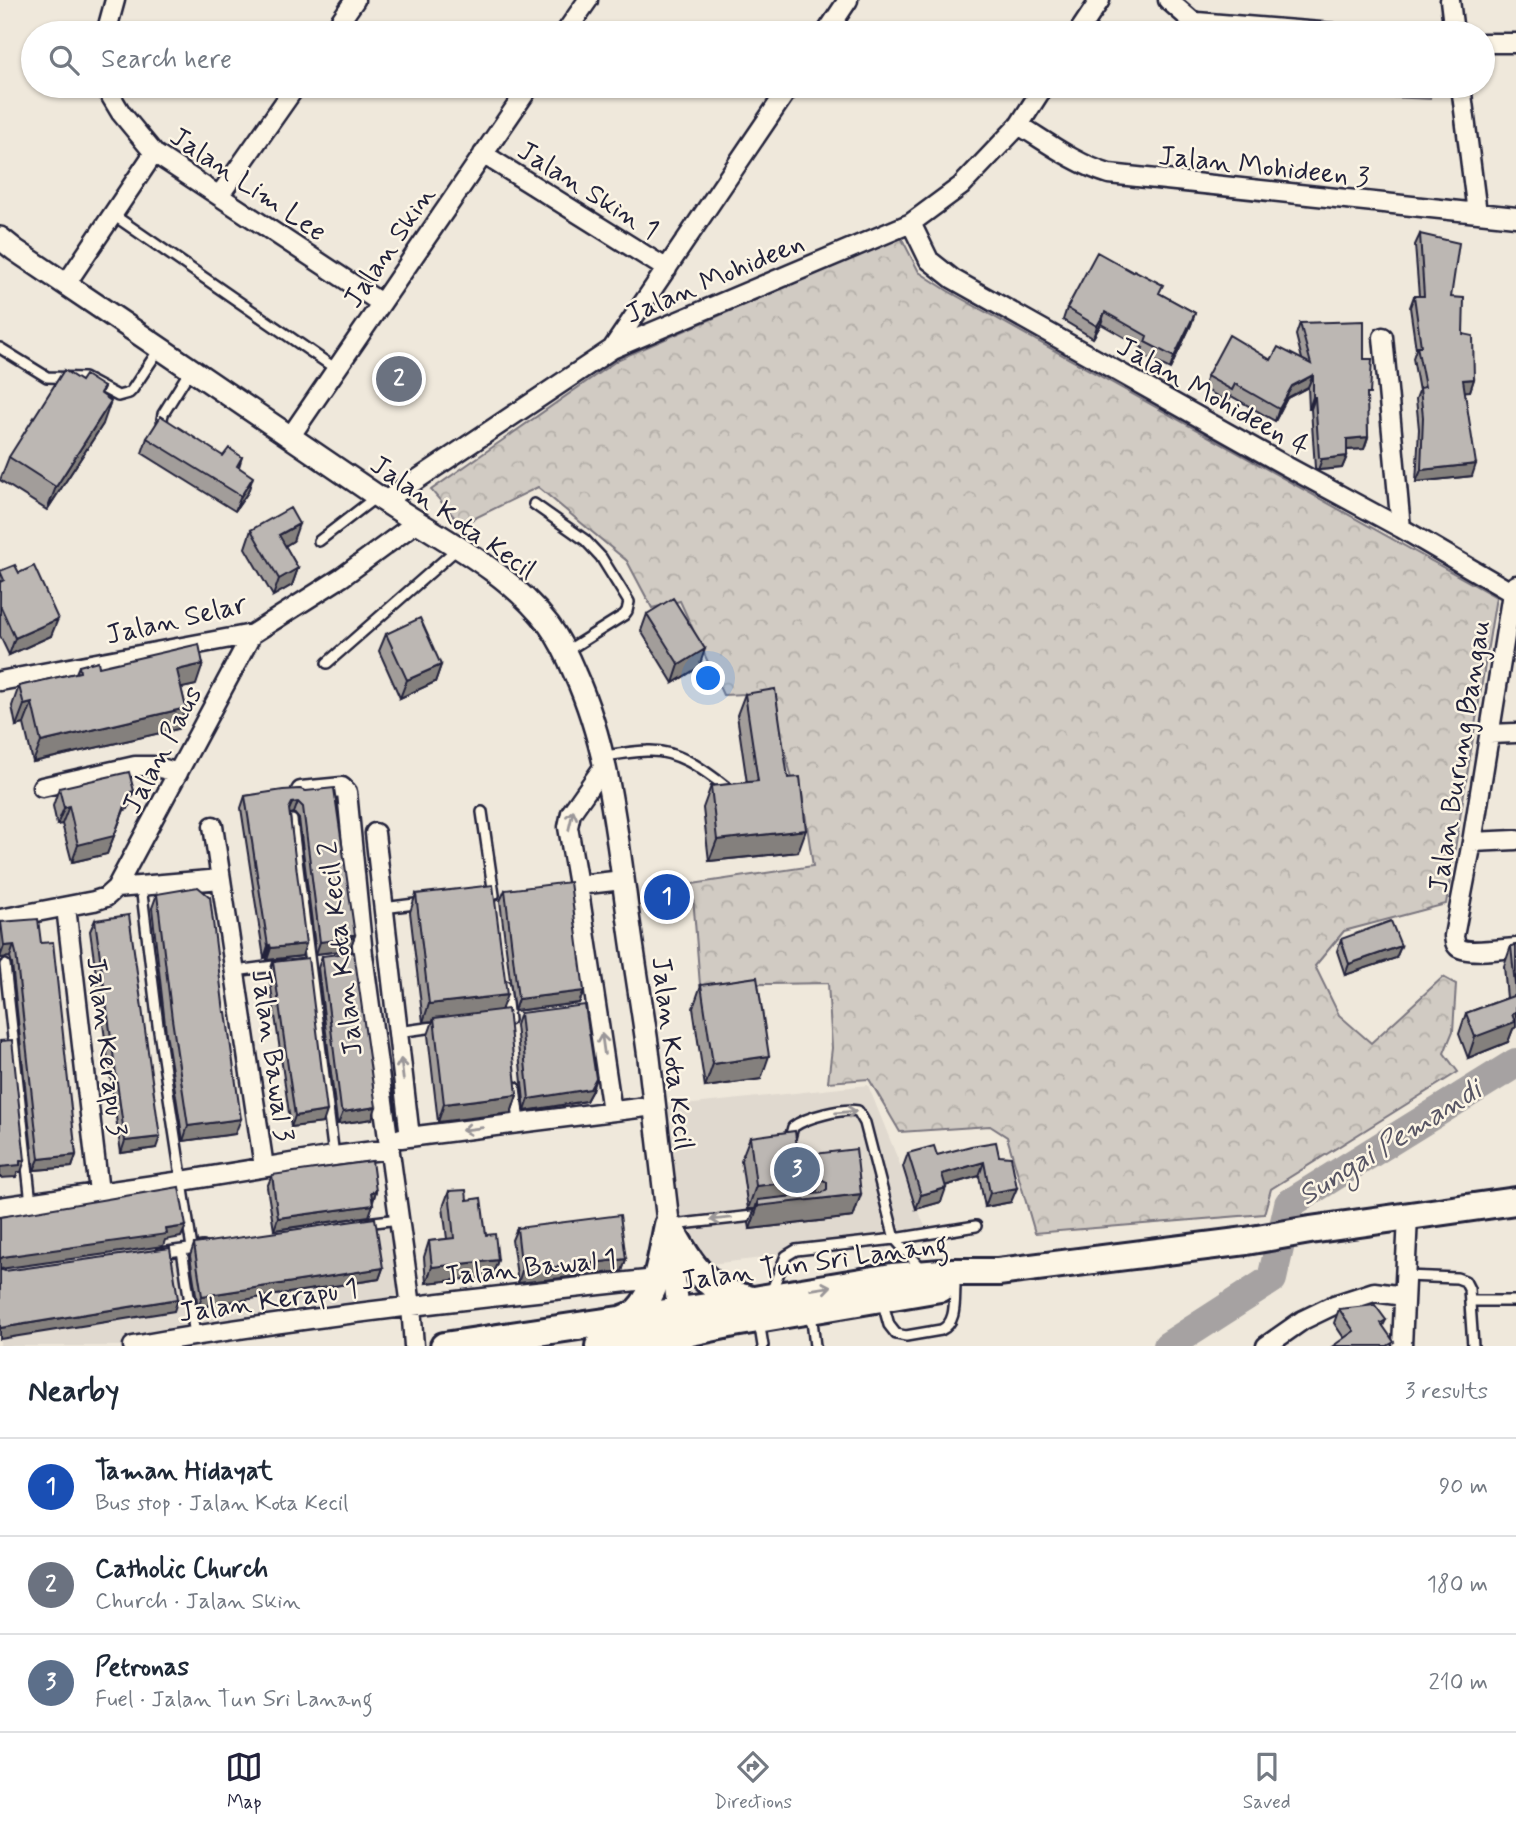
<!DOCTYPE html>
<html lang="en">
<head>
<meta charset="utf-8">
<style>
  :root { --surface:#fff; --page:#f2f2f3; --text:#1f2937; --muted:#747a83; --line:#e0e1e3; --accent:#22223b }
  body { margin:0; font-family:Mynerve,sans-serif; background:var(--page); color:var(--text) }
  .you { position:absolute; left:709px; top:679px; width:24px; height:24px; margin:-18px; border:5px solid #fff; border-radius:50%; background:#1a73e8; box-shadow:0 0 0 10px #1a73e833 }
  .badge { display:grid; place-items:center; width:46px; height:46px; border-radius:50%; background:var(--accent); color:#fff; font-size:23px; font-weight:700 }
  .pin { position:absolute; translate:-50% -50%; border:4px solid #fff; box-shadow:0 2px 7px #0006 }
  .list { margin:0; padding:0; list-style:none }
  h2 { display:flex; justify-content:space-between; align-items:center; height:91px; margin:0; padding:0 28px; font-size:30px }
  h2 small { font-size:23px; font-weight:400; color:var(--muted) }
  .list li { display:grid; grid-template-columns:46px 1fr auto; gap:21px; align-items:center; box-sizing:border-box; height:98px; padding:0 28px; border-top:2px solid var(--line) }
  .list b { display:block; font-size:26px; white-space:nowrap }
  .list p { margin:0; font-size:23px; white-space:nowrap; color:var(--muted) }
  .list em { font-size:23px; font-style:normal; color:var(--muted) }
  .icon { flex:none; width:38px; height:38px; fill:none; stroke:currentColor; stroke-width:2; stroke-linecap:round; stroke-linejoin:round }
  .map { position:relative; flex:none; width:1516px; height:1346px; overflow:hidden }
  .search { position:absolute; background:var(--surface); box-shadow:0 2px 5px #0004; left:21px; right:21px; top:21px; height:77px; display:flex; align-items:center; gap:18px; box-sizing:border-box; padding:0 24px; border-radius:38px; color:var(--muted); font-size:26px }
  .sheet { height:385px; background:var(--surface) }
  nav { display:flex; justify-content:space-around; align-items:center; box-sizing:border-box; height:98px; border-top:2px solid var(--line); background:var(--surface); font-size:19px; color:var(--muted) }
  nav a { display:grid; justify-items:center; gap:4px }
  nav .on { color:var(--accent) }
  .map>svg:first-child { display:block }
</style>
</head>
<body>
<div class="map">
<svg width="1516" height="1346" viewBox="0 0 1516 1346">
  <defs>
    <pattern id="forest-crowns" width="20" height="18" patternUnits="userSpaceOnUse" patternTransform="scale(1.75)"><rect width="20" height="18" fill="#d1cbc3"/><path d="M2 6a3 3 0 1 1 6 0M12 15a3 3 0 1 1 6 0" fill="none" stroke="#b3aea8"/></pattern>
  </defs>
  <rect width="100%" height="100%" fill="#efe8db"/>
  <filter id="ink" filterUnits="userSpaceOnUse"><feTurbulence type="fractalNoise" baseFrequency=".0143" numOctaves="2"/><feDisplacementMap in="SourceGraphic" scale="14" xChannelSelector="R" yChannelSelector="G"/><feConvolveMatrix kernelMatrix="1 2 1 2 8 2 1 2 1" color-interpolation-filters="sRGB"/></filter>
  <g filter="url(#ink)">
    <!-- built -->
    <path fill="#e0d9cf" d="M868,1085L930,1239L701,1265L679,1217L666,1107Z
      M404,1214L418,1311L174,1346H0V1272Z"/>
    <!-- forest -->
    <path fill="url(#forest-crowns)" stroke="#7a767f" stroke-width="2" d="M901,237L919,272L948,291L1496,597L1446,904L1344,931L1315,966L1339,1015L1371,1043L1443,977L1456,984L1453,1031L1444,1053L1458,1072L1271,1189L1264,1214L1035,1233L1007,1137L990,1126L900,1132L869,1079L828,1082L832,1048L828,983L700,985L692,884L813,866L802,793L793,782L769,693L723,695L680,601L652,608L627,561L538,487L461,525L431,490L619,359Z"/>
    <!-- garden -->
    <path fill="#d1cbc3" stroke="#7a767f" stroke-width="2" d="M1391,86H1431L1430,99L1390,97Z"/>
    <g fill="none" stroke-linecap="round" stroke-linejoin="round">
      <!-- river -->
      <path stroke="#a6a2a2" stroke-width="30" d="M1168,1346L1272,1279L1289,1204L1516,1063"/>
      <!-- service casing -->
      <g stroke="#22223b" stroke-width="14">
        <path id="service" d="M112,214L336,369
          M0,348L47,377L84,378L118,396L129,393L132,390L160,348
          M163,426L162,419L163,414L191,369
          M534,504L585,540L601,557L629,602L627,611L624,615L565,652
          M319,541L376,497
          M327,663L458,548
          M603,756C617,755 632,751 647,751C679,749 706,772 730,790
          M482,812L494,895
          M292,820L334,1156
          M141,886L158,1025L192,1248
          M383,908L423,903
          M5,965L31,1203
          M235,971L282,965
          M505,986L509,1020
          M398,1032L441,1026
          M515,1087L519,1123
          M790,1138L793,1127C806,1117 842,1108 858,1111L865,1123L895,1239L976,1226
          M366,1223L399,1219
          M672,1225L762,1215
          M182,1250L195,1335
          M161,1253L203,1247
          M1405,1276L1457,1278L1465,1281L1469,1289L1473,1346
          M771,1292L786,1256L796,1250L895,1239L923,1270
          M882,1300L889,1325L896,1334L906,1336L941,1330C957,1323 954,1301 955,1286
          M1470,1301H1516
          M811,1312L815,1346
          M759,1321L763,1346"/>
      </g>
      <!-- minor casing -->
      <g stroke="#22223b" stroke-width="23">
        <path id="minor" d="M1168,0L1191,20L1197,22L1333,33
          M1450,0L1454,33
          M106,33L115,0
          M332,33L355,0
          M565,33L588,0
          M826,33L848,0
          M1078,33L1100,0
          M1483,43H1516
          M107,86L109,93L121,113L154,153L381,303
          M1461,86L1477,213
          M1019,125C1048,143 1076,164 1109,174L1516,217
          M483,154L667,269
          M219,196L296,86
          M911,223L929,260L953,279L1288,467L1401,528L1516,595
          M66,284L154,153
          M1383,337L1401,528
          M612,349L790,86
          M290,437L530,86
          M385,501L612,349L911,223L961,186L1019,125L1044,86
          M1516,585L1512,593L1472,842L1454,936C1455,941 1454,943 1458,947C1465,954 1504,949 1516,948
          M0,681L252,634L342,577L417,522
          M1489,734L1516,733
          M604,766L571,813L568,827L578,885L612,1111
          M42,787L135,766H154L178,773
          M301,791L342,787L347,792L363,955L411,1306L414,1346
          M213,826L264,1167
          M375,833L410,1137
          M1472,842L1516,840
          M578,885L623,880
          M116,888L221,879
          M66,907L99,1192
          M0,919L94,901L106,897L116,888L252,634
          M401,1138L654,1106
          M0,1207L182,1181L334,1156L390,1149
          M133,1346C306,1316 481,1298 655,1279
          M1266,1346L1303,1320L1334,1305L1374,1292L1404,1296
          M1402,1346L1408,1216"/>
      </g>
      <!-- tertiary casing -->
      <g stroke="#22223b" stroke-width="26">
        <path id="tertiary" d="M0,238L15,250C137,332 258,415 380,498C437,537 506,568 549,625C560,640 568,657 575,674C610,751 617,839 629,922C635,967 643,1012 649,1058C660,1147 669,1236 680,1325"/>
      </g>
      <!-- primary casing -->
      <g stroke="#22223b" stroke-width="32">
        <path id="primary" d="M668,1225C690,1263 702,1289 748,1299
          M623,1319C628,1317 634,1315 638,1311C659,1290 662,1253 668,1225
          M444,1346L754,1300L892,1277L953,1272H998L1246,1241L1310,1230L1516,1201
          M599,1346L681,1334L734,1323L940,1288"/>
      </g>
      <!-- service -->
      <use href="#service" stroke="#fcf5e5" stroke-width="9"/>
      <!-- minor -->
      <use href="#minor" stroke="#fcf5e5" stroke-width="18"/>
      <!-- tertiary -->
      <use href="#tertiary" stroke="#fcf5e5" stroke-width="21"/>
      <!-- primary -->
      <use href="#primary" stroke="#fcf5e5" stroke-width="26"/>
    </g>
    <!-- wall -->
    <path fill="#a29d9a" stroke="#22223b" stroke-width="2" d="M1420,234L1451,297L1463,334L1474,379L1470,391H1464L1472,476L1416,482L1419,429L1416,399L1419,391L1413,358L1416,349L1410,307L1414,296H1419L1415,245Z
      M1160,294L1195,313L1191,325L1170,369L1140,354L1143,348L1101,324L1093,338L1063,320L1067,308Z
      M1300,323L1364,359L1368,437L1364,449L1347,450V456L1342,468L1318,470L1315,468L1311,409H1309L1308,387L1287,398L1275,421L1231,396L1228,402L1203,388L1207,376L1271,360L1302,359L1296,335Z
      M81,381L104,387L101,394L103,424L47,510L0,480L9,457Z
      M147,438L223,456L242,457L239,467L248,492L235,511L142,453Z
      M251,530L293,541L285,546L298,568L292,585L273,596L245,548Z
      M0,571L19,573L51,636L9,655L0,636Z
      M647,614L699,667L673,683L641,631Z
      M386,634L441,665L435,682L400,698L379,651Z
      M79,666L99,667L196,685L181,688L186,708L178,729L33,762L24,724L16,726L12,706L19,686L76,673Z
      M745,694L788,778L798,852L709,861L703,808L711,786L747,783L737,715Z
      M59,788L134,791L128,809L124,810L107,854L72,862L62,824L57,825L53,806Z
      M300,789L355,935L351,946L349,947L348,950L316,954L299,819L294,813L290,814L302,956L267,960L266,957L264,958L241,808L245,796Z
      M505,890L584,991L579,1003L514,1011L500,901Z
      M157,894L224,1012L235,1134L183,1141L166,1033L152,908Z
      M416,894L501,1010L517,1095L511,1113L438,1122L428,1035L433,1021L423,1022L410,912Z
      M95,920L156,1148L121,1153L90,931Z
      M1,922L41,943L76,1155L72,1167L34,1170L12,964L10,957L0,958V926Z
      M1341,939L1401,946L1396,958L1345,975L1337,951Z
      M1516,945V1027L1513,1029L1508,1042L1468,1058L1459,1034L1466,1013L1507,998L1504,966L1511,946Z
      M322,956L372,1119L338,1124L337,1121L318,968Z
      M273,962L323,1123L291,1127L269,974Z
      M701,985L761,1079L705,1087L693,1008Z
      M520,1013L592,1090L586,1101L525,1111L516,1025Z
      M750,1137L798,1156L861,1194L853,1217L750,1229L749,1223L755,1209H748L741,1160Z
      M908,1153L937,1155L999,1156L1011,1202L985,1207L979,1176L945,1186L941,1202L916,1209L903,1167Z
      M272,1175L376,1191L369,1216L274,1230L267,1187Z
      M449,1191L467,1200L486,1235L498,1260L492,1276L426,1283L424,1257L429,1241L447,1239L443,1207Z
      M517,1228L626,1259L622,1271L518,1283L512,1240Z
      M194,1244L383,1268L379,1279L198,1307L190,1256Z
      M1339,1309L1386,1320L1383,1326L1344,1338L1334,1323Z"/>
    <!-- shaded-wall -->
    <path fill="#84807d" stroke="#22223b" stroke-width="2" d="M1105,312L1101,324L1093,338L1097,326Z
      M1195,313L1191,325L1170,369L1174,357Z
      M1313,375L1308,387L1287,398L1275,421L1279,409L1292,386Z
      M1474,379L1470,391L1458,392L1463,380Z
      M1313,397H1315L1311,409H1309Z
      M111,401L103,424L47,510L56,487Z
      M1368,437L1364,449L1343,450L1347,439Z
      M1347,456L1342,468L1318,470L1322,459Z
      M1476,464L1472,476L1416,482L1421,470Z
      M253,477L248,492L235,511L241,496Z
      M299,524L293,541L273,553L279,535Z
      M298,568L292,585L273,596L279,579Z
      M58,619L51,636L9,655L15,638Z
      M705,649L699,667L673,683L679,665Z
      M203,664L196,685L169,691L177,670Z
      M441,665L435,682L400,698L407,680Z
      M32,703L24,724L16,726L24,705Z
      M186,708L178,729L33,762L41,742Z
      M134,791L128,809L124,810L107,854L72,862L78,845L130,792Z
      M298,802L294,813L287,815L292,803Z
      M69,806L62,824L57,825L64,808Z
      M806,830L798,852L709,861L717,840Z
      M355,935L351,946L349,947L348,950L316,954L320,942Z
      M306,944L302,956L267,960L271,948Z
      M14,945L10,957L0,958L4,946Z
      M270,945L266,957L264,958L268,946Z
      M1401,946L1396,958L1345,975L1349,964Z
      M584,991L579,1003L514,1011L518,999Z
      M507,995L500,1013L434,1018L433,1021L423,1022L429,1004Z
      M1516,1011V1027L1513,1029L1508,1042L1468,1058L1475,1037Z
      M769,1056L761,1079L705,1087L713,1064Z
      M596,1078L592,1090L586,1101L525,1111L529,1099Z
      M517,1095L511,1113L438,1122L444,1104Z
      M376,1107L372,1119L338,1124L343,1112Z
      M327,1111L323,1123L291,1127L295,1116Z
      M241,1119L235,1134L183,1141L188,1126Z
      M160,1137L156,1148L121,1153L125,1141Z
      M76,1155L72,1167L34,1170L39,1159Z
      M25,1160L21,1172H18L16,1177L0,1178V1167Z
      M984,1162L979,1176L937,1188L942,1174Z
      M821,1179L814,1199L861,1194L853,1217L750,1229L758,1206V1200L755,1209H748L756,1186Z
      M946,1188L941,1202L916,1209L921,1195Z
      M1017,1188L1011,1202L985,1207L990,1193Z
      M376,1191L372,1203L371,1192Z
      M373,1205L369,1216L274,1230L278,1218Z
      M186,1226L181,1237L165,1240L163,1246L0,1269V1259L3,1257Z
      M626,1259L622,1271L518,1283L522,1271Z
      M498,1260L492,1276L426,1283L432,1267Z
      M383,1268L379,1279L198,1307L202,1296Z
      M178,1299L174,1311L0,1339V1328Z"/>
    <!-- building -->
    <path fill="#bcb7b3" stroke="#22223b" stroke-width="2" d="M1420,234L1459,243L1451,297L1464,298L1463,334L1473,336L1474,379L1463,380L1476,464L1421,470L1423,417L1420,388L1425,387L1417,346H1421L1414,296H1424Z
      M1097,252L1133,272L1134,270L1163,285L1159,293L1195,313L1174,357L1145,342L1147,336L1105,312L1097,326L1067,308Z
      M1364,321V359H1372L1370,394H1367L1368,437L1347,439V456L1322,459L1319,457L1315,397H1313V375L1292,386L1279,409L1235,384L1232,390L1207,376L1229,335L1271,360L1278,347L1311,364L1300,323Z
      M64,370L81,381L85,375L104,387L100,393L111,401L56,487L9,457Z
      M161,416L223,456L229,448L242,457L237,466L253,477L241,496L147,438Z
      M290,508L299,524L279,535L298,568L279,579L251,530Z
      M15,565L19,573L34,566L58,619L15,638L0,605V582L4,580L0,571Z
      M673,598L705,649L679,665L647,614Z
      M420,618L441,665L407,680L386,634Z
      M199,644L203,664L177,670L186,708L41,742L32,703L24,705L19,686L80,672L79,666L98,661L99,667Z
      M775,689L788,778L800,777L806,830L717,840L711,786L758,781L745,694Z
      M129,772L134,791L130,792L114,836L78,845L69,806L64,808L59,788Z
      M334,788L355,935H351L352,938L320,942L303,807L298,802L292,803L289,809L306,944L271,948L270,945L268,946L245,796L283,790L300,789L306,791Z
      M570,882L584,991L518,999L505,890Z
      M493,885L507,995L429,1004L416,894Z
      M198,887L210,897L224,1012H226L241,1119L188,1126L172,1019L157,894Z
      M129,915L160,1137L125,1141L95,920Z
      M38,919L41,943L53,942L76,1155L39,1159L16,953L14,945L4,946L1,922Z
      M1391,921L1401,946L1349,964L1341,939Z
      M1516,945V1011L1512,1014L1515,1022L1475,1037L1466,1013L1516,995L1511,946Z
      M354,952L376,1107L343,1112L341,1109L322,956Z
      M308,958L327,1111L295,1116L273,962Z
      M757,977L769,1056L713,1064L701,985Z
      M585,1005L596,1078L590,1089L529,1099L520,1013Z
      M508,1009L517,1095L444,1104L434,1018Z
      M12,1040L25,1160L20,1161V1165L0,1167V1041Z
      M795,1131L798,1156L856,1149L861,1194L758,1206V1200L822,1193L827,1189V1182L821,1179L756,1186L750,1137Z
      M996,1142L999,1156L1011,1157L1017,1188L990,1193L984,1162L942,1174L946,1188L921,1195L908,1153L934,1146L937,1155L971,1146Z
      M372,1161L376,1191L371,1192L373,1205L278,1218L272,1175Z
      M179,1187L186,1226L166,1229L167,1234L3,1257L0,1259V1217Z
      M466,1190L467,1200L481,1198L486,1235L495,1234L498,1260L432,1267L429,1241L454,1238L449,1191Z
      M620,1215L626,1259L522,1271L517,1228Z
      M375,1218L383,1268L202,1296L194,1244Z
      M170,1248L178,1299L0,1328V1269L5,1271Z
      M1375,1305L1386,1320L1381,1323L1394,1342L1387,1346H1333L1354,1331L1339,1309Z"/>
    <!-- one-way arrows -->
    <defs><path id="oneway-shaft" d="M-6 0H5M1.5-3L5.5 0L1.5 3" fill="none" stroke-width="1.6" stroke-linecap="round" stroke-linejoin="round" transform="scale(1.75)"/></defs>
    <g stroke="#9a9698">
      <use href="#oneway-shaft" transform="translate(571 820) rotate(-77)"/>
      <use href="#oneway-shaft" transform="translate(603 1044) rotate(-98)"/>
      <use href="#oneway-shaft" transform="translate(402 1069) rotate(-97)"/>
      <use href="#oneway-shaft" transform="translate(846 1112) rotate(-5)"/>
      <use href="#oneway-shaft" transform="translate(472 1129) rotate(173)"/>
      <use href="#oneway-shaft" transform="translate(721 1219) rotate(174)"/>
      <use href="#oneway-shaft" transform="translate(821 1288) rotate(-9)"/>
    </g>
  </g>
  <g text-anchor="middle" stroke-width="5" stroke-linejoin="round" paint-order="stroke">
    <!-- street labels -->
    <g font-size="28" fill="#22223b" stroke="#fcf5e5">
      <text transform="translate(1264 165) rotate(6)" y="10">Jalan Mohideen 3</text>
      <text transform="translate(249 183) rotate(34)" y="10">Jalan Lim Lee</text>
      <text transform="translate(589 189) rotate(32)" y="10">Jalan Skin 1</text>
      <text transform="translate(388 246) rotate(-56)" y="10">Jalan Skin</text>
      <text transform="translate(714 277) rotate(-23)" y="10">Jalan Mohideen</text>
      <text transform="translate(1214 395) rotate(29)" y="10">Jalan Mohideen 4</text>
      <text transform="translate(454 516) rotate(35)" y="10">Jalan Kota Kecil</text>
      <text transform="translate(176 618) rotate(-13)" y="10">Jalan Selar</text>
      <text transform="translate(161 749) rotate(-62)" y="10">Jalan Paus</text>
      <text transform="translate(1458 756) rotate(-81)" y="10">Jalan Burung Bangau</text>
      <text transform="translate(339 949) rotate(-97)" y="10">Jalan Kota Kecil 2</text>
      <text transform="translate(108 1046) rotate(83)" y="10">Jalan Kerapu 3</text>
      <text transform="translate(674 1053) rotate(83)" y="10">Jalan Kota Kecil</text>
      <text transform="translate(274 1055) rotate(82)" y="10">Jalan Bawal 3</text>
      <text transform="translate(814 1261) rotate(-8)" y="10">Jalan Tun Sri Lanang</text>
      <text transform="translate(530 1266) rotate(-6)" y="10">Jalan Bawal 1</text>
      <text transform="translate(268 1299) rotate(-8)" y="10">Jalan Kerapu 1</text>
    </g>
    <!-- water labels -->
    <g font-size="30" font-style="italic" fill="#575564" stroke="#fcf5e5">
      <text transform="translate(1389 1142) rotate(-32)" y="10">Sungai Pemandi</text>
    </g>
  </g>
</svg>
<div class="you"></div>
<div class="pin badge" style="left:667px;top:897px;background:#1a4fb4">1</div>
<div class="pin badge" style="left:399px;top:379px;background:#6b7280">2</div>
<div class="pin badge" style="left:797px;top:1170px;background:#5c6f8a">3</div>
<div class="search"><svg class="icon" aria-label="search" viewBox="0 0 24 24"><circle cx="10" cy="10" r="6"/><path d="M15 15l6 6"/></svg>Search here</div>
</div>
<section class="sheet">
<h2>Nearby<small>3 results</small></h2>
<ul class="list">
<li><span class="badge" style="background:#1a4fb4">1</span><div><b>Taman Hidayat</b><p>Bus stop · Jalan Kota Kecil</p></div><em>90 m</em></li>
<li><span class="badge" style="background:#6b7280">2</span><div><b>Catholic Church</b><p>Church · Jalan Skin</p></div><em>180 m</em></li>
<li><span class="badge" style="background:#5c6f8a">3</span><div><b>Petronas</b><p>Fuel · Jalan Tun Sri Lanang</p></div><em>210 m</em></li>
</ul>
</section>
<nav>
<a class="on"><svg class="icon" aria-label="map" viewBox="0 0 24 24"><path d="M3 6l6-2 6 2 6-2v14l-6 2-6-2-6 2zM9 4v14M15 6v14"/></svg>Map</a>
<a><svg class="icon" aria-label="directions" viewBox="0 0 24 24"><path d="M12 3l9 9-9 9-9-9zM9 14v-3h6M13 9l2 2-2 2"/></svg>Directions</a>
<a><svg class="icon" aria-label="saved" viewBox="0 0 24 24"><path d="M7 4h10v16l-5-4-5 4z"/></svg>Saved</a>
</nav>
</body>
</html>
